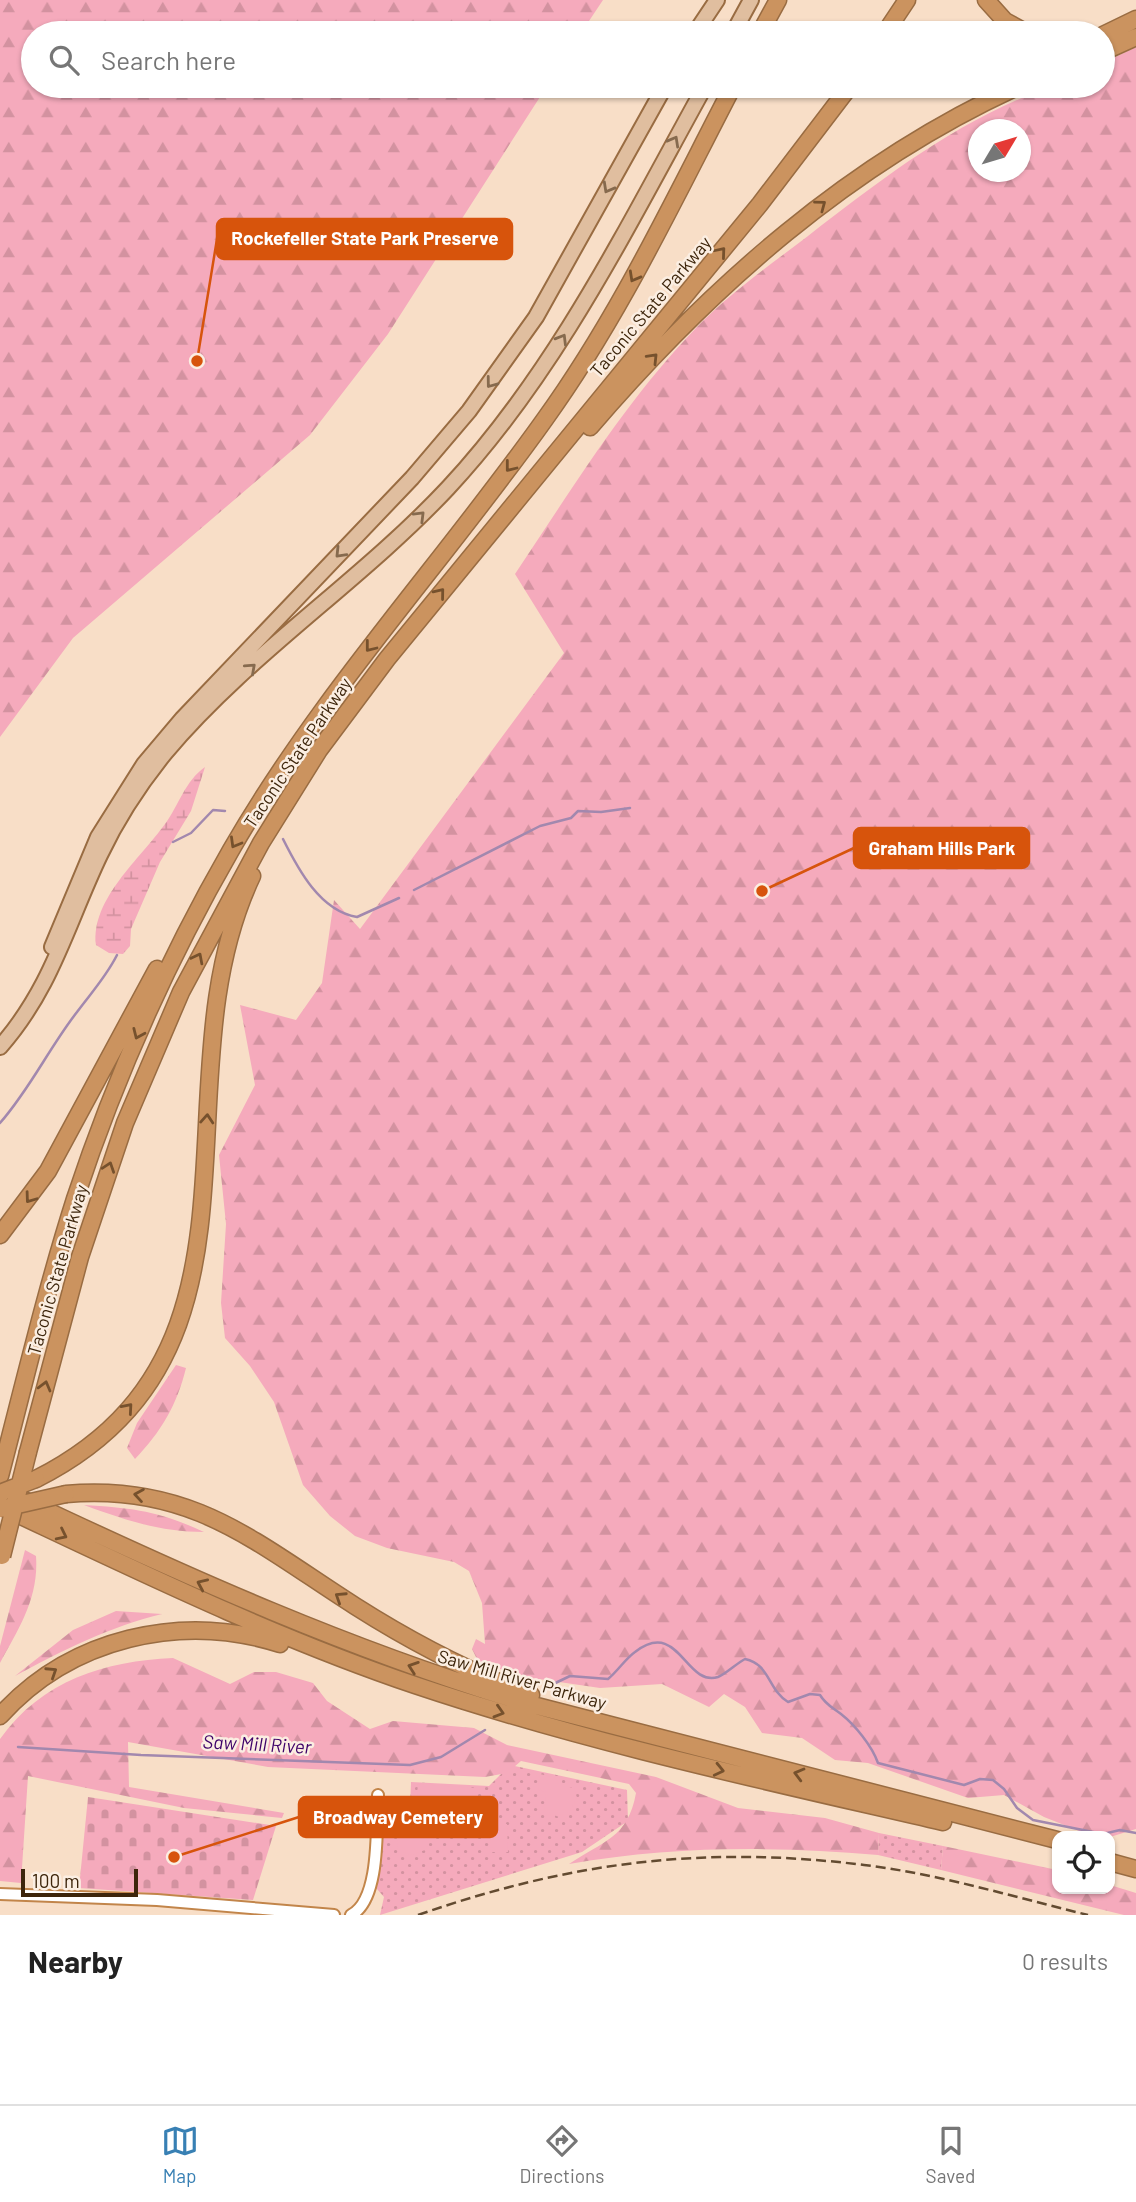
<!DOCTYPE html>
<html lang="en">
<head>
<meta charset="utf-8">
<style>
  :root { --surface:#fff; --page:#f6f6f6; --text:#222; --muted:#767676; --line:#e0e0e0; --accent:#3880b4 }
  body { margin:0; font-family:Barlow,sans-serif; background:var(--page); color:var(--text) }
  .controls { position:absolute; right:21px; bottom:21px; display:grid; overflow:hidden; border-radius:14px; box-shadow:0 2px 5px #0004 }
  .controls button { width:63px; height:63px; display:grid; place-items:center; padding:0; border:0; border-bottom:2px solid var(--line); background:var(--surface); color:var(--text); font:35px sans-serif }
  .compass { position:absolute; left:968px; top:119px; width:63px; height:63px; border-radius:50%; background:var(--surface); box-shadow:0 2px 5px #0004; rotate:52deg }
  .scale { position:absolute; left:21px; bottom:18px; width:117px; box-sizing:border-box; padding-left:7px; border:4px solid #3d250b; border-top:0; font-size:19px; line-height:24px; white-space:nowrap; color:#3d250b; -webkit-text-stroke:5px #fbeee2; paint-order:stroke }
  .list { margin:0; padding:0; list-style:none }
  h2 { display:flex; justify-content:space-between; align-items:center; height:91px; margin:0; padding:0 28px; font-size:30px }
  h2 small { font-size:23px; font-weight:400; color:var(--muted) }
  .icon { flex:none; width:38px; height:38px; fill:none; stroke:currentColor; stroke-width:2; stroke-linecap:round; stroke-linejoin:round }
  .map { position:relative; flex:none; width:1136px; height:1915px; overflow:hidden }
  .search { position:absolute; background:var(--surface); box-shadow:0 2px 5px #0004; left:21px; right:21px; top:21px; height:77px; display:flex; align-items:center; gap:18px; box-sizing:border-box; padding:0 24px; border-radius:38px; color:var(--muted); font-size:26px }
  .sheet { height:189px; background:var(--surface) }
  nav { display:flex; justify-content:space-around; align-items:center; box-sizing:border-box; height:98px; border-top:2px solid var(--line); background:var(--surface); font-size:19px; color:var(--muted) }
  nav a { display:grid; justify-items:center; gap:4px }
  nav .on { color:var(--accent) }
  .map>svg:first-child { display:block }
</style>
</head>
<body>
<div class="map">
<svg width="1136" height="1915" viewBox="0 0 1136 1915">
  <defs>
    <pattern id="grass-dots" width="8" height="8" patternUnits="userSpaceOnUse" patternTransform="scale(1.75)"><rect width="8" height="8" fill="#f5aabc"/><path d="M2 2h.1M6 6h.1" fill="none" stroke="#d392a0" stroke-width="1.8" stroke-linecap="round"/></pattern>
    <pattern id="forest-firs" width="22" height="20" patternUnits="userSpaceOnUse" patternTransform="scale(1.75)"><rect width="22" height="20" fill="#f5aabc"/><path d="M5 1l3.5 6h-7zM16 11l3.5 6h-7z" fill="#d392a0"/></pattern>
    <pattern id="wetland-marsh" width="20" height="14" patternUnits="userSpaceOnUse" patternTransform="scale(1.75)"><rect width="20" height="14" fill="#f5aabc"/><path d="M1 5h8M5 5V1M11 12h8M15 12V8" fill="none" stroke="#d392a0"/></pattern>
    <pattern id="cemetery-stones" width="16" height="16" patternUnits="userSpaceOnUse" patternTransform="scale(1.75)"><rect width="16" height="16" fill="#f5aabc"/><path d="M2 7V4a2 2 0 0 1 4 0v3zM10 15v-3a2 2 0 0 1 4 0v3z" fill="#d392a0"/></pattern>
  </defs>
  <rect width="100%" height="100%" fill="#f8dec7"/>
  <!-- grass -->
  <path fill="url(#grass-dots)" d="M510,1765L627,1790L628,1821L582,1852L380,1915L384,1897L377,1889L382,1808L410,1807L411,1782L489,1786Z
    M879,1833L943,1846L941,1870L878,1855Z"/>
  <!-- forest -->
  <path fill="url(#forest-firs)" fill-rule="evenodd" d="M0,0H603L581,33H33V86H547L388,334L310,435L73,638L0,737Z
    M1136,47V1829L1110,1837L1092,1836L1044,1817L1004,1795L968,1798L868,1763L835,1760L802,1738L762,1733L745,1707L724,1694L709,1707L662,1684L600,1688L532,1678L479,1663L472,1649L476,1639L485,1644L482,1603L469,1571L454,1562L387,1548L355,1536L330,1516L303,1485L274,1402L250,1366L225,1338L221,1303L226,1224L219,1155L255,1085L240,1005L296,1020L322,983L334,900L360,929L564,653L515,574C572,489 626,400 697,327C730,293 770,265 808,236C883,178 959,119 1050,87C1065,82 1087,86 1103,86V63ZM978,130H1020V172H978Z
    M176,1365L186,1368C177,1405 161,1432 135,1459L127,1448L137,1423Z
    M84,1505C133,1508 159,1511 204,1532C160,1532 125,1520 84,1505Z
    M25,1550L36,1556C39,1598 19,1628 0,1663V1646Z
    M116,1611L162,1614C109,1627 63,1650 15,1676L73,1630Z
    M173,1658L230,1684L254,1672H276L313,1683L327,1701L370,1729L393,1721L474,1728L507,1745L656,1777L738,1808L825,1818L879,1833L878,1855C773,1846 673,1846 569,1864C603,1841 628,1838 636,1793L629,1784L521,1761L507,1773L485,1777L268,1767L128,1742L129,1787L284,1813L282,1818L184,1808L28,1776L21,1883L0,1881V1739C42,1680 105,1661 173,1658Z
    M943,1846L1057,1870V1889H1110V1885L1136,1893V1915H1124L941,1870Z"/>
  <!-- wetland -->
  <path fill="url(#wetland-marsh)" d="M205,767L191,811L160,862L131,929L130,946L123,954L109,953L96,945C91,899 140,859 165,824C179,805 185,781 205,767Z"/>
  <!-- cemetery -->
  <path fill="url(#cemetery-stones)" d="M88,1797L276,1826L253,1900L79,1888Z"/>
  <!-- pitch -->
  <path fill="#f5aabc" d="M540,1774L555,1778L554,1784L574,1788L577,1798L568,1814L559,1817L544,1811L546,1792L538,1790Z
    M418,1784L476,1788V1810L416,1807Z
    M400,1819L429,1820L433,1836L425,1850L411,1855L397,1850Z
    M489,1824H507L508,1852H491Z"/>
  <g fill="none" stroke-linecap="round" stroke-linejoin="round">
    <!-- stream -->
    <path stroke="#a288ae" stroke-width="2.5" d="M283,839C298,869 320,911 357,917L399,898
      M173,842L191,833L213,810L225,811
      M414,890L540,826L571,818L578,811L601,812L630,808
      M0,1123C30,1089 49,1048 77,1012C91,993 106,977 117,955
      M545,1688L570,1676L608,1679C618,1671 625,1659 635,1652C679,1618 685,1687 718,1677C726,1674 737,1663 745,1659C770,1664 768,1690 788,1702L810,1694L820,1695C826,1705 832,1707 841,1714C855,1725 872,1746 878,1763L964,1785L980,1779L993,1780L1004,1789L1017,1808L1033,1820L1103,1834L1120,1830L1136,1833
      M18,1747L141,1755L410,1765L441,1757L485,1730"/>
    <!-- minor casing -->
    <g stroke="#c2854a" stroke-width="14">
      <path id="minor" d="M0,1894L157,1900L334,1915
        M351,1915C381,1900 376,1825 378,1795"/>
    </g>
    <!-- major casing -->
    <g stroke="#996c42" stroke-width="18">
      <path id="major" d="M695,33L717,0
        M733,33L751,0
        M52,947L98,837L144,764L182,719L412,478L469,411L536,317L665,86
        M0,1047C52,988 67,924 100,855C117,819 140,784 165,753C247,655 360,582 448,488C557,371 628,225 705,86"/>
    </g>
    <!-- highway casing -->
    <g stroke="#996c42" stroke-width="19">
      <path id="highway" d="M986,0L1005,21L1027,33
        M760,33L778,0
        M885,33L907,0
        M1103,35L1136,19
        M1103,52L1136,37
        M590,427C710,287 850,163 1019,86
        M0,1235L48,1171L157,969
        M28,1452L80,1257L125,1123L181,992L261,843L319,750L387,659L760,204L850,86
        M0,1476C24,1384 46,1290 75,1199C115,1078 167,961 231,850C320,695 442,564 545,419C620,315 674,199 733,86
        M36,1479C288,1352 154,1082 252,876
        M66,1494C192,1483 256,1543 355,1606C410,1641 469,1672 531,1695
        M22,1499C189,1578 352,1651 529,1704L1057,1840
        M2,1507C138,1571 273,1637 415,1685C588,1743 766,1781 943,1822
        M0,1716C70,1638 181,1612 280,1644
        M1110,1862L1136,1869"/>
    </g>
    <!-- minor -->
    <use href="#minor" stroke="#fff" stroke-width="10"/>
    <!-- major -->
    <use href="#major" stroke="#e0be9f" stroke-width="14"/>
    <!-- highway -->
    <use href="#highway" stroke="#cb935f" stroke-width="16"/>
    <!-- rail -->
    <path stroke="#634b31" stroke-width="2.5" stroke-dasharray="10 5" stroke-linecap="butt" d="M418,1915C570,1862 704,1845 864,1865C939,1874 1014,1897 1088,1915"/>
    <!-- highway-bridge casing -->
    <g stroke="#996c42" stroke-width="19" stroke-linecap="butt">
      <path id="highway-bridge" d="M0,1493L36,1479
        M0,1509L66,1494
        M2,1556L28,1452"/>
    </g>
    <!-- highway-bridge -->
    <use href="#highway-bridge" stroke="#cb935f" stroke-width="16"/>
  </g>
  <!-- one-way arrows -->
  <defs><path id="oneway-chevron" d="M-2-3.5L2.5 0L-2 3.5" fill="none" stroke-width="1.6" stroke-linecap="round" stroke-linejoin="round" transform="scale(1.75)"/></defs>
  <g stroke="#866a4e">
    <use href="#oneway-chevron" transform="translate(674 141) rotate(-61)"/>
    <use href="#oneway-chevron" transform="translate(608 188) rotate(119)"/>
    <use href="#oneway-chevron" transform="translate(562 339) rotate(-59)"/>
    <use href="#oneway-chevron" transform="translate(491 383) rotate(127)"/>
    <use href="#oneway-chevron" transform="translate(420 516) rotate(-45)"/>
    <use href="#oneway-chevron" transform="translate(340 553) rotate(134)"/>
    <use href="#oneway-chevron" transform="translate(251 668) rotate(-42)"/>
  </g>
  <g stroke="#76512d">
    <use href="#oneway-chevron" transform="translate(821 205) rotate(-37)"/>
    <use href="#oneway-chevron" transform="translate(721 252) rotate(-50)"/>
    <use href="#oneway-chevron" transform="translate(634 277) rotate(119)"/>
    <use href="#oneway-chevron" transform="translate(653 358) rotate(-46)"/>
    <use href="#oneway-chevron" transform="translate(510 467) rotate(128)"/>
    <use href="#oneway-chevron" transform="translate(440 593) rotate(-51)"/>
    <use href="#oneway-chevron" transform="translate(370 647) rotate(128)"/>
    <use href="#oneway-chevron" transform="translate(235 843) rotate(120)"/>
    <use href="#oneway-chevron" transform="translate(198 958) rotate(-63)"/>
    <use href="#oneway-chevron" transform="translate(138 1034) rotate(114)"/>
    <use href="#oneway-chevron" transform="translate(207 1119) rotate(-86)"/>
    <use href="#oneway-chevron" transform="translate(109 1167) rotate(-71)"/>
    <use href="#oneway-chevron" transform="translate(30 1198) rotate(126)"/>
    <use href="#oneway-chevron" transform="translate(45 1386) rotate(-75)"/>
    <use href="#oneway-chevron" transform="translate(128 1408) rotate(-49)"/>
    <use href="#oneway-chevron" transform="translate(139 1495) rotate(-171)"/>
    <use href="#oneway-chevron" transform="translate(62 1535) rotate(26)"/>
    <use href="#oneway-chevron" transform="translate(202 1584) rotate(-156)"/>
    <use href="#oneway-chevron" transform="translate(340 1597) rotate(-147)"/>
    <use href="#oneway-chevron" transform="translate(413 1667) rotate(-161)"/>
    <use href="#oneway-chevron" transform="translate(52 1672) rotate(-33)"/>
    <use href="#oneway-chevron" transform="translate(499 1712) rotate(17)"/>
    <use href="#oneway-chevron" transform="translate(719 1770) rotate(13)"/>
    <use href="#oneway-chevron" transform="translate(799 1774) rotate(-165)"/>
  </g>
  <g text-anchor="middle" stroke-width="5" stroke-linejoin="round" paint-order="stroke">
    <!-- street labels -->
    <g font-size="18" fill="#3d250b" stroke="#fbeee2">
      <text transform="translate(651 307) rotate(-50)" y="6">Taconic State Parkway</text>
      <text transform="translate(298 753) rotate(-56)" y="6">Taconic State Parkway</text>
      <text transform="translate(58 1270) rotate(-74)" y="6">Taconic State Parkway</text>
      <text transform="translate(522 1680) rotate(16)" y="6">Saw Mill River Parkway</text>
    </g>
    <!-- water labels -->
    <g font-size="19" font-style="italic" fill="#3e0269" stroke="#fbeee2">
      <text transform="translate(257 1744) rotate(3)" y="7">Saw Mill River</text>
    </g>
  </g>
  <!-- callouts -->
  <path fill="none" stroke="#d7540c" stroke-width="2.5" d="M197 361L217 239M762 891L854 848M174 1857L299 1817"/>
  <g fill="#d7540c" stroke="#fbeee2" stroke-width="2.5">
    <circle cx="197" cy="361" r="7"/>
    <circle cx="762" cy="891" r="7"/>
    <circle cx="174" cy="1857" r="7"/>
  </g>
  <g fill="#d7540c" stroke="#d7540c" stroke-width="2.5">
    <rect x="217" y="219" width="295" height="40" rx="7"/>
    <rect x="854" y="828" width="175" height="40" rx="7"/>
    <rect x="299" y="1797" width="198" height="40" rx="7"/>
  </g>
  <g font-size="19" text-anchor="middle" font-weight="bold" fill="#fff">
    <text x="365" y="245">Rockefeller State Park Preserve</text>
    <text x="942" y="855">Graham Hills Park</text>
    <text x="398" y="1824">Broadway Cemetery</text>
  </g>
</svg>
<div class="controls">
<button><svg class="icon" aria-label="locate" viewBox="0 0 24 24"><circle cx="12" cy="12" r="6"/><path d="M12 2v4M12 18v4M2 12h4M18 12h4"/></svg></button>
</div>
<svg class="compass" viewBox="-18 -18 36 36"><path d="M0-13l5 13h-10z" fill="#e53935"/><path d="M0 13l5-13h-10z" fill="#767676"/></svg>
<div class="scale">100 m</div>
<div class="search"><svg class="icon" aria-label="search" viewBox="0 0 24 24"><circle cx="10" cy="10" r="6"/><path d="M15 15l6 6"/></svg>Search here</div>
</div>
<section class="sheet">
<h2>Nearby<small>0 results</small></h2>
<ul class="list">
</ul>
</section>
<nav>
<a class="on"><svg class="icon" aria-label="map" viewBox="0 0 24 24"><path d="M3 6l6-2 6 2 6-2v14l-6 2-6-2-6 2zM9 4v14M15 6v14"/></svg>Map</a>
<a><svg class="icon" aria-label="directions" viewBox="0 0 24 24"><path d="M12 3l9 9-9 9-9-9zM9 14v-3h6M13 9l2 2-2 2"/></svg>Directions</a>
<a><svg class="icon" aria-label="saved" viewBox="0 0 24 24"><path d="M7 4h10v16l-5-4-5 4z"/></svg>Saved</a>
</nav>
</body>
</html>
